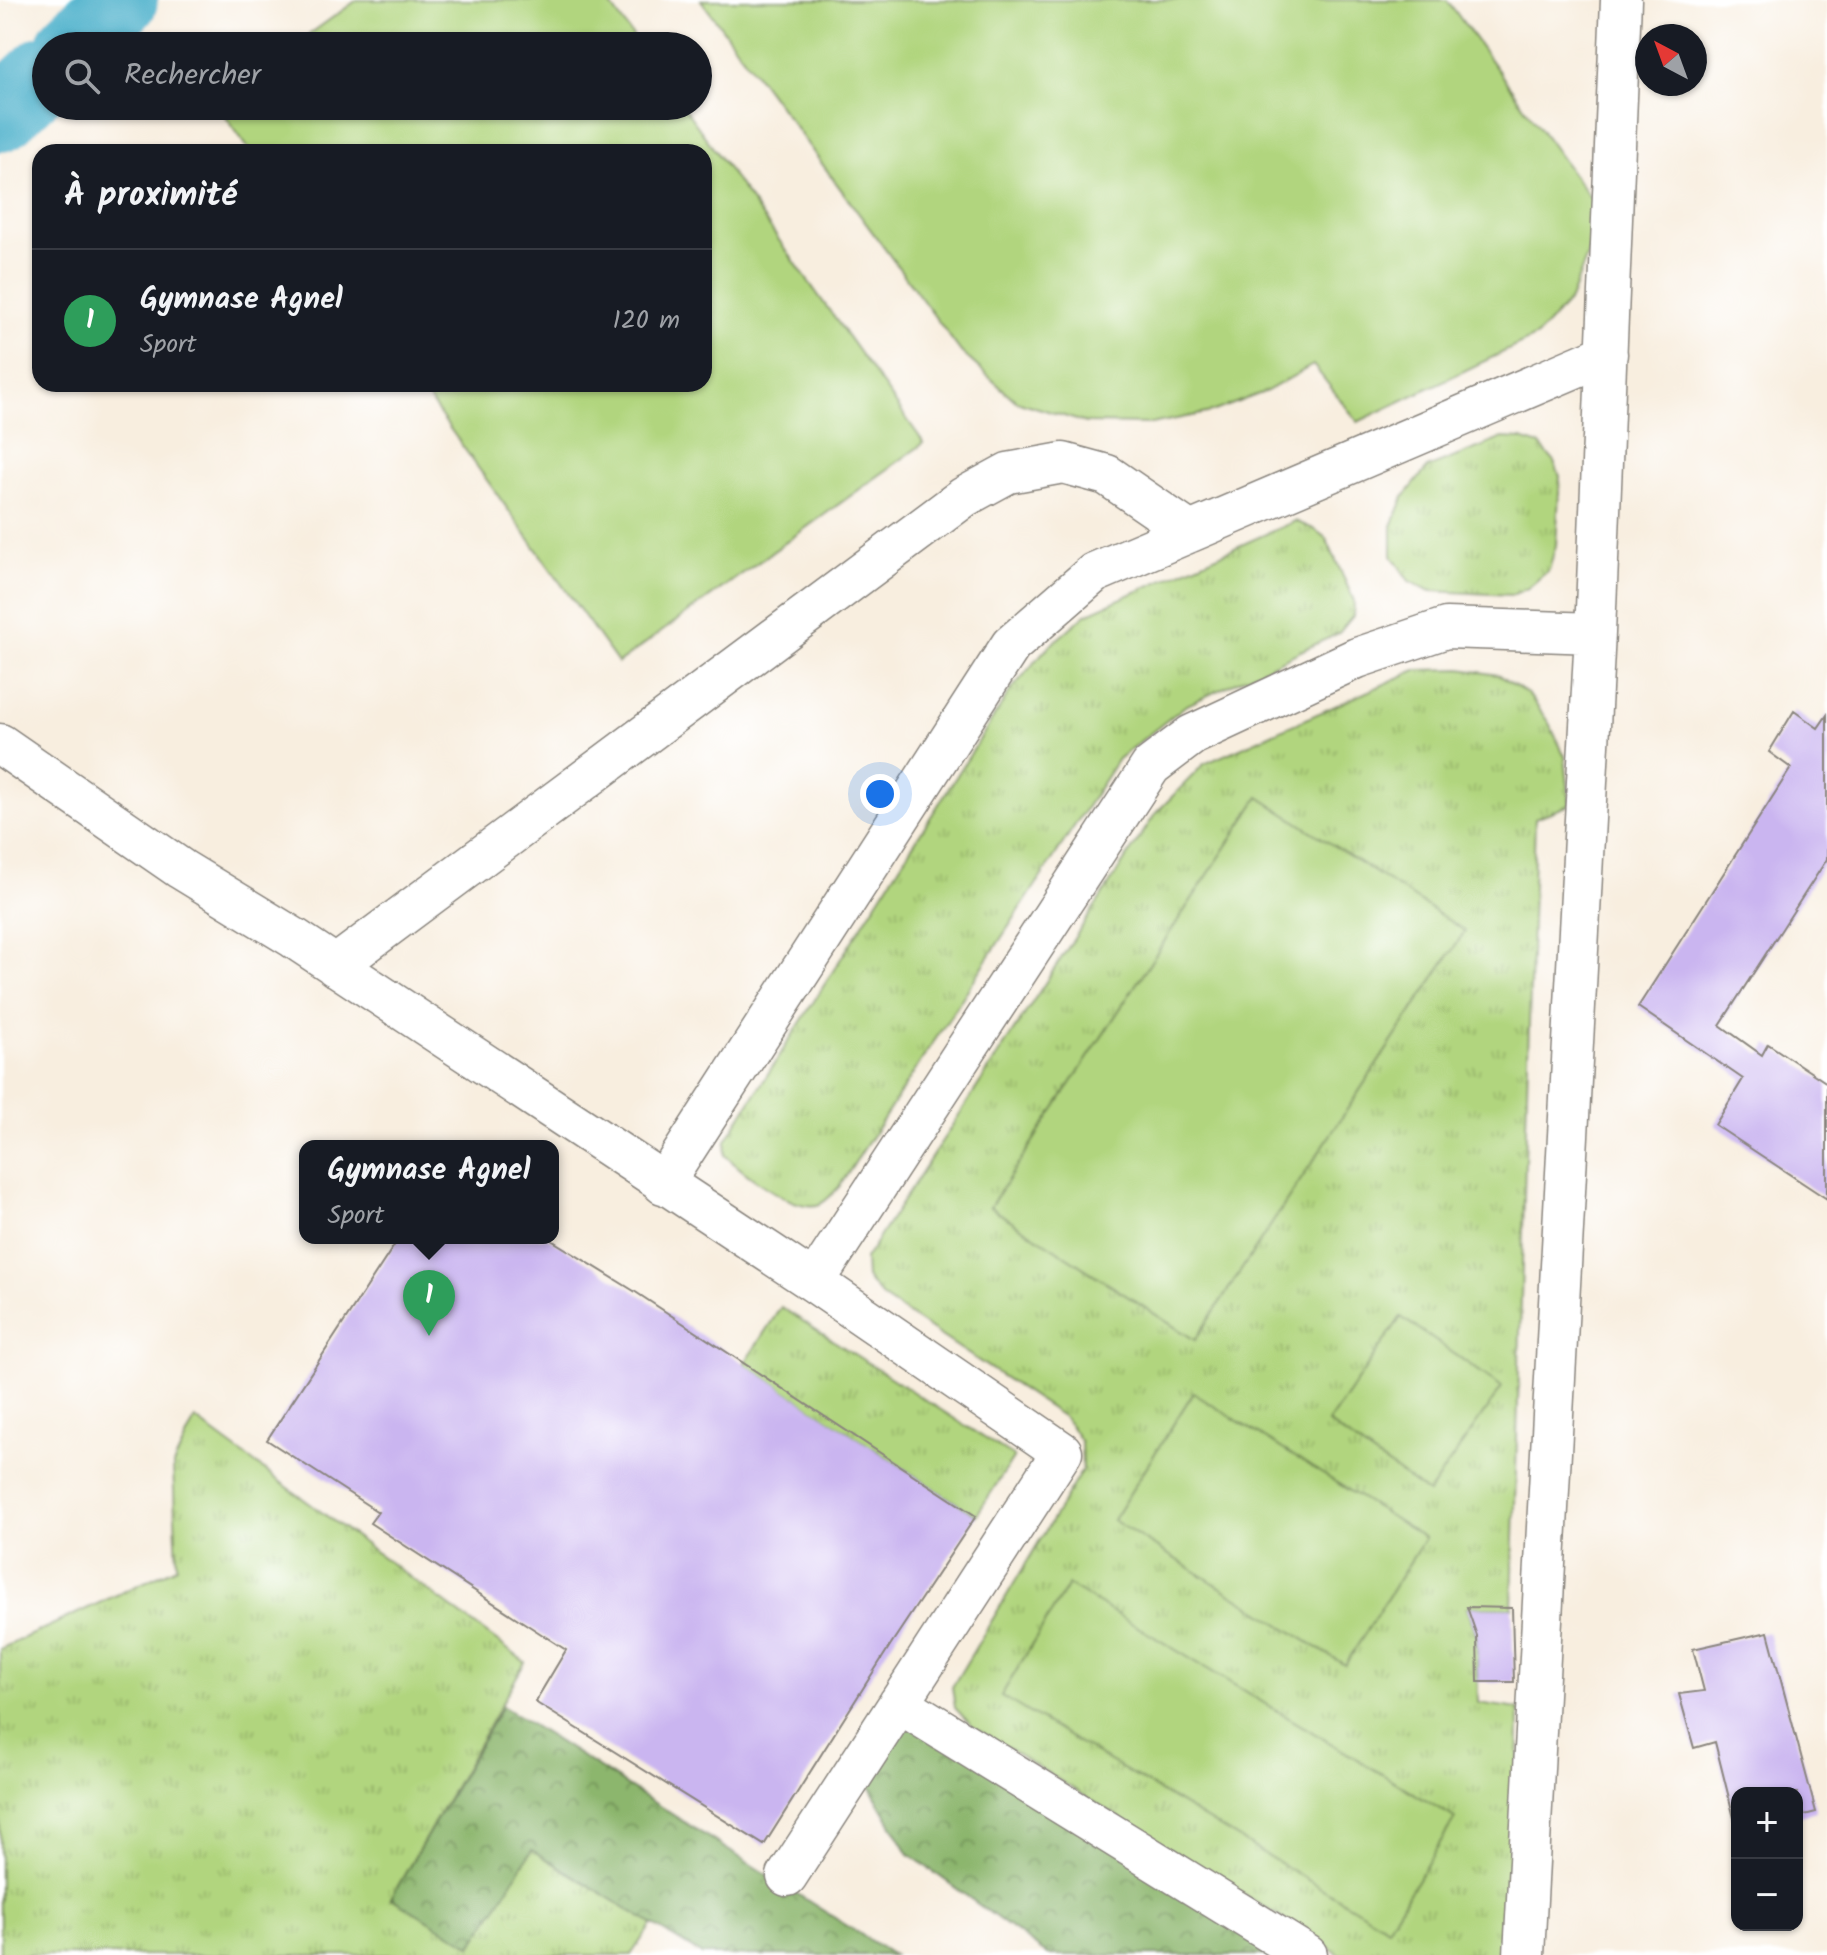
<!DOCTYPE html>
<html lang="fr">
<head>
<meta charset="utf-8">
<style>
  :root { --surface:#171b24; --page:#20242c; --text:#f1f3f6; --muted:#9ea1a6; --line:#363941; --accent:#d690ce }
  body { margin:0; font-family:Kalam,sans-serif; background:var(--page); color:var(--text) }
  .controls { position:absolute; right:24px; bottom:24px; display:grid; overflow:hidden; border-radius:16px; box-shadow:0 2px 6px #0004 }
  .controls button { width:72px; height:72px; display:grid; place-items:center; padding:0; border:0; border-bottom:2px solid var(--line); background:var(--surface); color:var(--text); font:40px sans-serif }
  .compass { position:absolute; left:1635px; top:24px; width:72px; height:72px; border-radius:50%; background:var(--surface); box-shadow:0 2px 6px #0004; rotate:319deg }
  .you { position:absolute; left:880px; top:794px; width:28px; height:28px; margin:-20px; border:6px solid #fff; border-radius:50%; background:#1a73e8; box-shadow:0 0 0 12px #1a73e833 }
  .badge { display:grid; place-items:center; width:52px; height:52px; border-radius:50%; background:var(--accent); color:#fff; font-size:26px; font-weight:700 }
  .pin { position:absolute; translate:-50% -66px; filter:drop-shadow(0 2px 4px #0008) }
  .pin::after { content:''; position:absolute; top:42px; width:28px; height:24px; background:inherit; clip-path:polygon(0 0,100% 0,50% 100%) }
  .popup { position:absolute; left:299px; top:1140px; width:260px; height:104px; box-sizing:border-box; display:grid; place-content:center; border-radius:16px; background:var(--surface); filter:drop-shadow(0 2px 6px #0005); font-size:26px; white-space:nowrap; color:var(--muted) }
  .popup b { font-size:30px; color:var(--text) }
  .popup::after { content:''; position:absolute; left:50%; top:100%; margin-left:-16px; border:16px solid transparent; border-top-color:var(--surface) }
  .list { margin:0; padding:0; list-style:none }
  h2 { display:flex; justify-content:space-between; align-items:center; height:104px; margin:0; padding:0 32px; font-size:34px }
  h2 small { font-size:26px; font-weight:400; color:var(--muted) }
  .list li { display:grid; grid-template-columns:52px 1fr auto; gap:24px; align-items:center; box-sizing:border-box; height:144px; padding:0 32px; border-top:2px solid var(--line) }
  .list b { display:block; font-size:30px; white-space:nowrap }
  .list p { margin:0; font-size:26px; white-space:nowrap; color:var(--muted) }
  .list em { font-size:26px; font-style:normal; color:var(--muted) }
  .icon { flex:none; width:44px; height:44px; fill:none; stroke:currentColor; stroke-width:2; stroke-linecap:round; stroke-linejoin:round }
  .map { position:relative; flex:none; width:1827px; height:1955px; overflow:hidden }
  .search { position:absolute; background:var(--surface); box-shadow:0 2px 6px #0004; left:32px; top:32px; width:680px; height:88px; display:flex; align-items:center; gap:20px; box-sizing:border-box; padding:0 28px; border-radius:44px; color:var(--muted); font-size:30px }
  .panel { position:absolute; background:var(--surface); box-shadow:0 2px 6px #0004; left:32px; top:144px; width:680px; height:248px; border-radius:24px }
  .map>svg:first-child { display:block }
</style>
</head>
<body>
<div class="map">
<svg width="1827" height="1955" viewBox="0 0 1827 1955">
  <defs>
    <pattern id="grass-tufts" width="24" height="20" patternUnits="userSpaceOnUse" patternTransform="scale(2)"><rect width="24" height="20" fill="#b1d57e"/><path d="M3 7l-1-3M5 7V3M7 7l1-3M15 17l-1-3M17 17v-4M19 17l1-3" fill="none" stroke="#98b66c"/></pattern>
    <pattern id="forest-crowns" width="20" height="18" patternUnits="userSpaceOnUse" patternTransform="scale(2)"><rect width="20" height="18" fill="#8cb66d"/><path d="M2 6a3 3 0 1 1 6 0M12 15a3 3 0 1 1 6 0" fill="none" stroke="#729359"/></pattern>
  </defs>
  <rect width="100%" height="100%" fill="#fff"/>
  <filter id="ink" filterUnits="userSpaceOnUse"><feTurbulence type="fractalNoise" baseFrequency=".0125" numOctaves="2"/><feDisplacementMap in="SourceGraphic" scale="16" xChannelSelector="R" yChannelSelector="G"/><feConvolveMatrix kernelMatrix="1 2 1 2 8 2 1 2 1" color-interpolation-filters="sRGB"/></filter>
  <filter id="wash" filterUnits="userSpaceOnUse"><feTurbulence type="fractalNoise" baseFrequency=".006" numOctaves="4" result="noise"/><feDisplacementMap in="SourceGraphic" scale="32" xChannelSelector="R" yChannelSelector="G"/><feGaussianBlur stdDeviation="1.8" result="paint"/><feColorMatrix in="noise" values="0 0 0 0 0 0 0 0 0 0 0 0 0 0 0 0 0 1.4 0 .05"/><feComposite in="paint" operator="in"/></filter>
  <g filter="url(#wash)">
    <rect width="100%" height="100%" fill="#f8eedf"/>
    <!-- grass -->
    <path fill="url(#grass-tufts)" stroke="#66784d" stroke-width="2" d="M1503,438L1522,439L1540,445L1553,460L1560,476L1556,545L1549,570L1528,588L1512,595L1430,591L1409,581L1392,556V526L1404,497L1427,468Z
      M1295,521L1314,529L1326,538L1354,601L1353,616L1339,633L1185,706L1118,759L839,1187C834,1192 827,1201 820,1204C796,1214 742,1172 725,1155L726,1140L1011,690L1044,651L1086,614Z
      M1461,669L1498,675L1529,695L1549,723L1565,756L1570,805L1535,818L1512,1608L1467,1607L1477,1636L1478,1703L1519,1709L1517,1955H1341L972,1726L955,1708L952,1687L1082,1470L1081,1442L1065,1418L882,1297L866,1278L865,1259L1156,813L1204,764L1416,670Z
      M781,1307L1014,1457L976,1516L744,1364Z
      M195,1419L525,1662L391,1899L532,1850L652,1924L631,1955H0V1649L177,1567L173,1465Z"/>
    <!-- forest -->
    <path fill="url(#forest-crowns)" stroke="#546944" stroke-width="2" d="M899,1703L1307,1955H1048L909,1854L858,1767Z
      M502,1706L893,1955H702L532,1850L472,1946L391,1898Z"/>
    <!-- pitch -->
    <path fill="#b1d57e" stroke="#66784d" stroke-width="2" d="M357,0H607L640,46H293Z
      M701,0H1447L1593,202L1591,245L1570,300L1537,336L1358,422L1313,365L1267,391L1212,412L1151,424L1086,423L1016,401L961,352Z
      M218,106H683L924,443L618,663L418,384H704V152H251Z
      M1259,797L1465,931L1195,1340L990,1207Z
      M1401,1317L1502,1387L1428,1493L1328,1423Z
      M1193,1393L1425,1538L1345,1665L1113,1520Z
      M1068,1585L1455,1818L1388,1928L1001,1696Z"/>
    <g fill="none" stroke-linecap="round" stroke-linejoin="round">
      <!-- river -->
      <path stroke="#4bb0cb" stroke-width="74" d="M73,46L121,0
        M0,115L46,72"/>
    </g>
    <g id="blocks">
      <!-- building -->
      <path fill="#cab5f0" d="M1794,711L1818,728L1827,715V859L1720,1025L1762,1055L1768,1044L1827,1083V1199L1715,1125L1743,1079L1638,1007L1791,768L1769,752Z
        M399,1238H548L634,1291L976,1516L891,1644L764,1845L535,1702L566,1650L370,1523L378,1512L267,1440Z
        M1467,1607L1512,1608L1514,1682H1478L1477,1636Z
        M1768,1632L1816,1812L1797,1817V1793H1737L1736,1826L1715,1742L1694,1748L1679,1694L1704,1691L1693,1649Z"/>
    </g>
  </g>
  <g filter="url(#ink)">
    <use href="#blocks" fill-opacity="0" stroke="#8a857e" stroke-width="2"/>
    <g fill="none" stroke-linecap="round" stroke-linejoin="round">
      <!-- minor casing -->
      <g stroke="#8a857e" stroke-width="43">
        <path id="minor" d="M0,744L181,869L294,938L814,1282L1062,1452L787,1876
          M335,966L964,497L1008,473L1063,463L1107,475L1190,532
          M663,1184L1011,645L1094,573L1607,354
          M814,1282L1151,766L1192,735L1357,658L1446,628L1595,633
          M899,1703L1307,1955
          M1524,1955L1595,633L1621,0"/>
      </g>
      <!-- minor -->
      <use href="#minor" stroke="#fff" stroke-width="40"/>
    </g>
  </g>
</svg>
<div class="controls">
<button>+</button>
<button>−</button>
</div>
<svg class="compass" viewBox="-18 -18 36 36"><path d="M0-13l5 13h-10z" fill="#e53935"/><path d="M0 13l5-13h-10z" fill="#9ea1a6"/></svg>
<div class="you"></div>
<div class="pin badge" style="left:429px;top:1336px;background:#2e9e5b">1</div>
<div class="popup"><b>Gymnase Agnel</b>Sport</div>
<div class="search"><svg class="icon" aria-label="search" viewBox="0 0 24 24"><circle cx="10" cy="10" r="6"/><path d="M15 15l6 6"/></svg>Rechercher</div>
<section class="panel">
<h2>À proximité<small></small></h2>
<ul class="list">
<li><span class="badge" style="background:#2e9e5b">1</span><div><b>Gymnase Agnel</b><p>Sport</p></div><em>120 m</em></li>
</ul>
</section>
</div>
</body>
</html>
